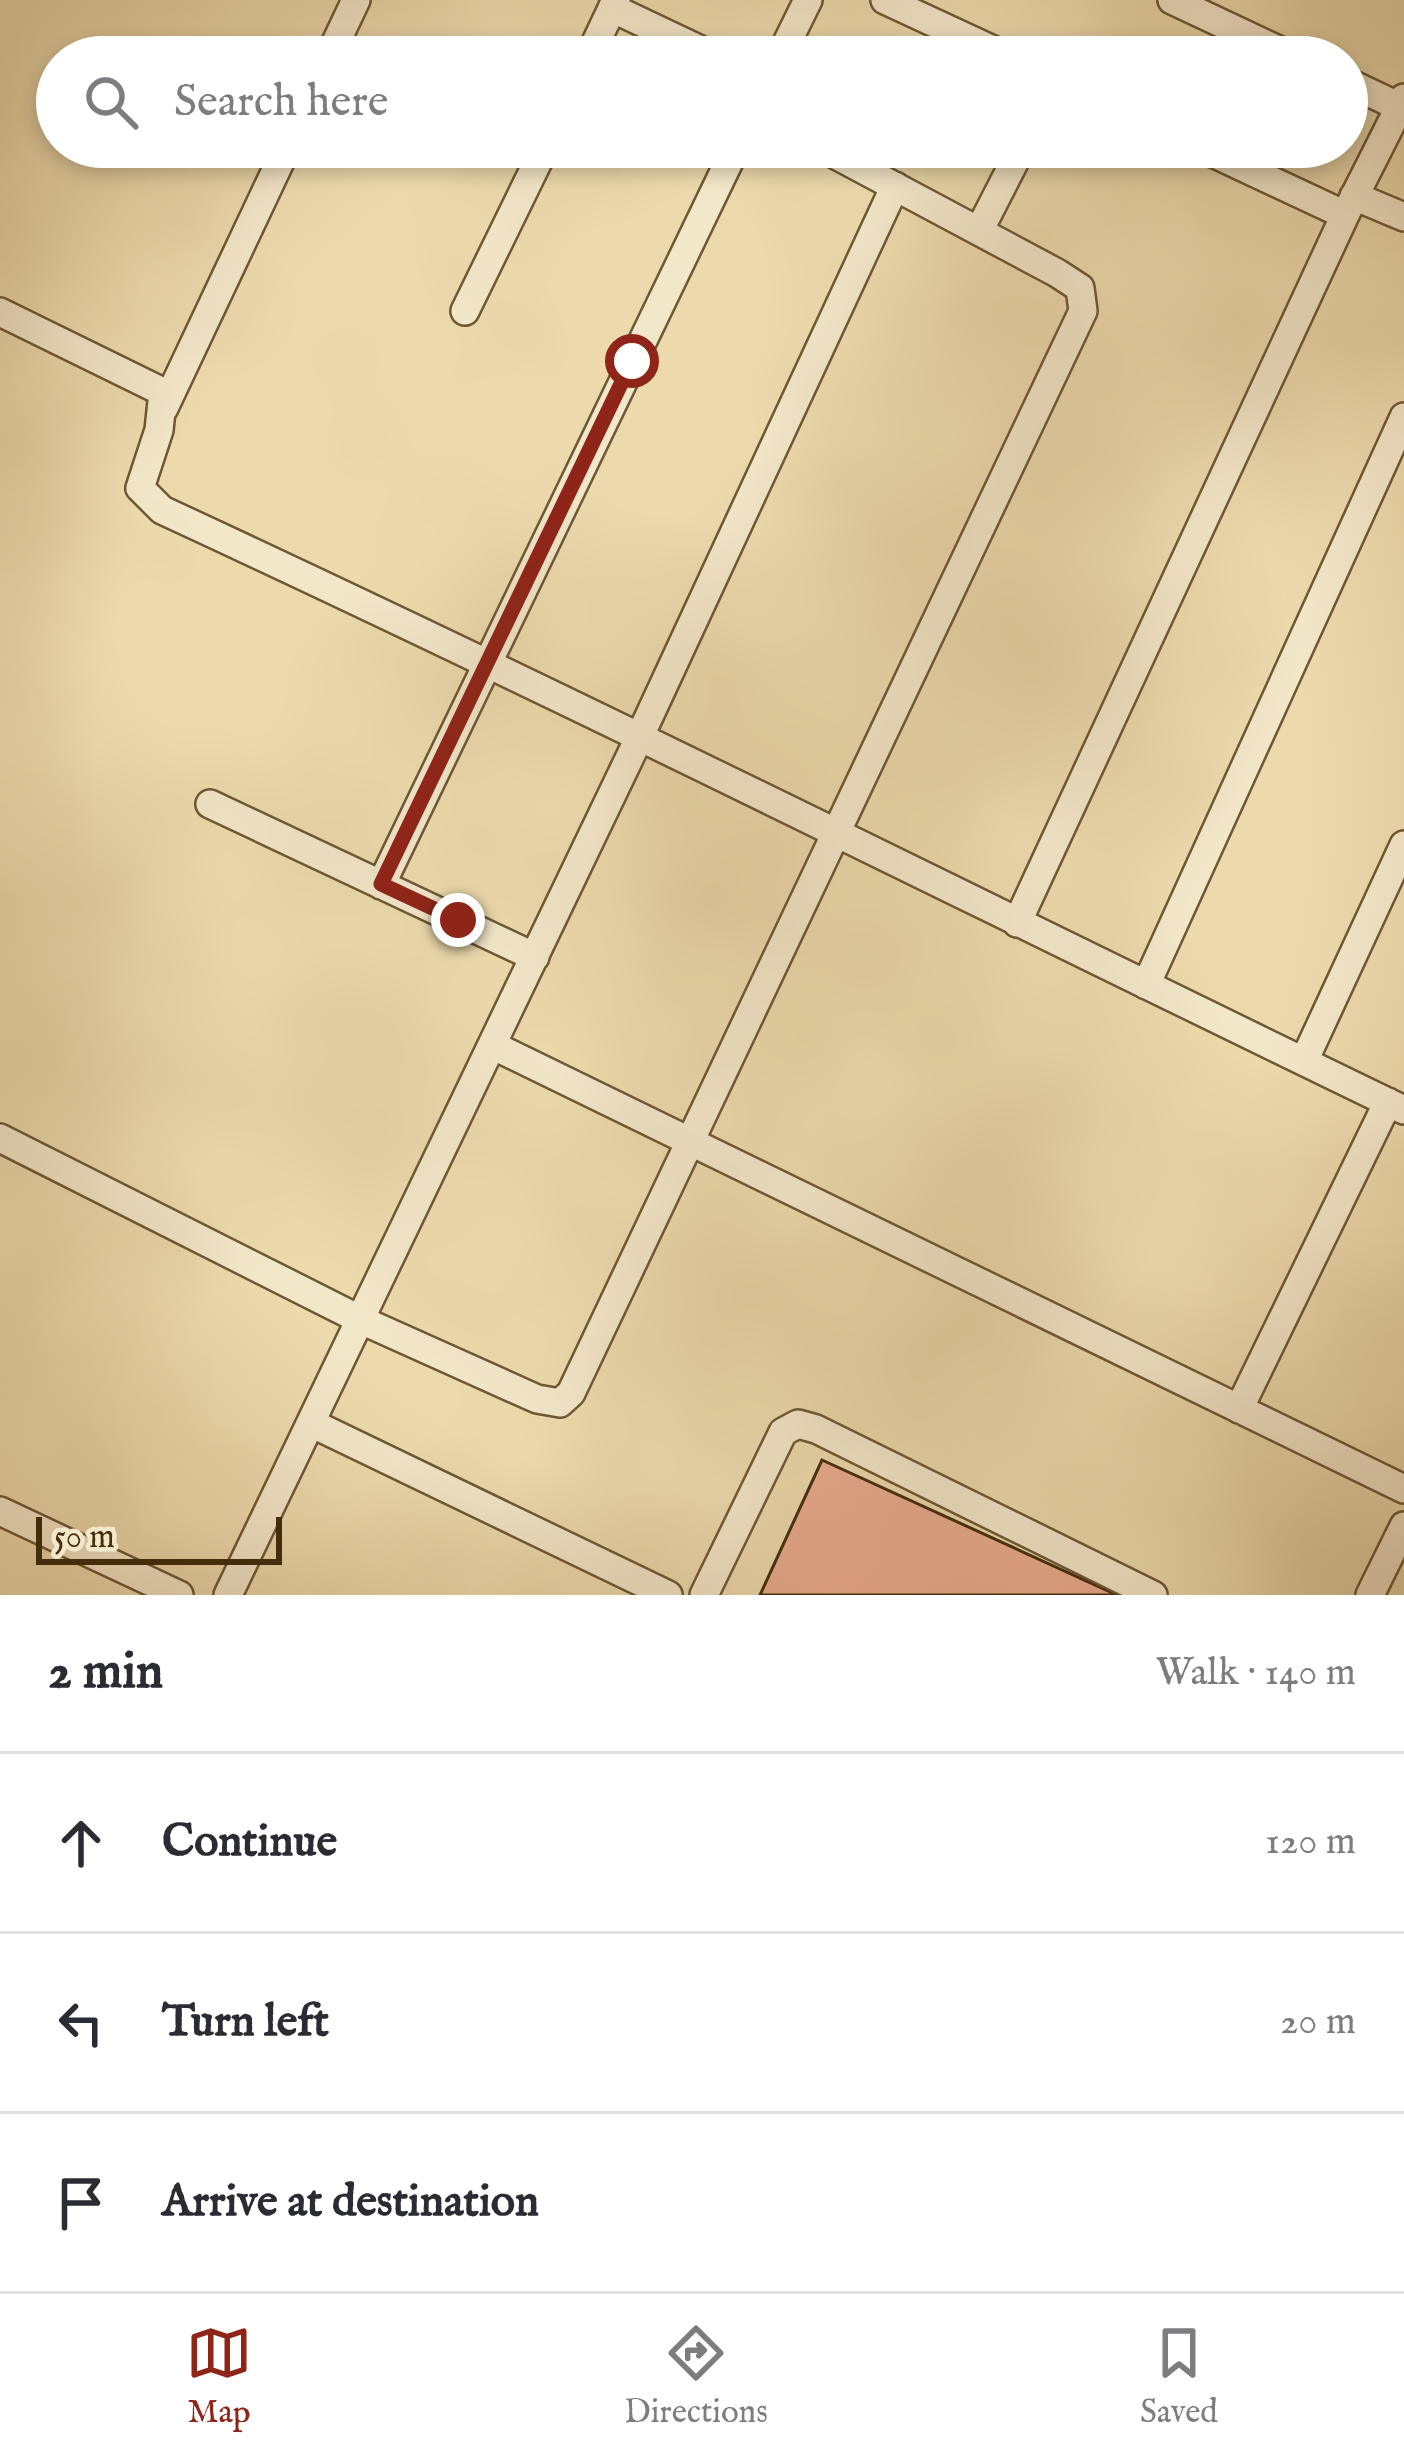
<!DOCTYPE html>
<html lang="en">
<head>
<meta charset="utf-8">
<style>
  :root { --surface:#fff; --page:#f2f2f3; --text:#2b2b33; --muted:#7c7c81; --line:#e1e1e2; --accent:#8f2418 }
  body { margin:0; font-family:"IM FELL English",serif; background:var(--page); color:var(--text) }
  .scale { position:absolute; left:36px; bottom:30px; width:246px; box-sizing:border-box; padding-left:12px; border:6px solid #432d0a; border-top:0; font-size:33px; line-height:42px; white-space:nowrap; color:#432d0a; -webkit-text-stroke:9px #f3e7ca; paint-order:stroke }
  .stop { position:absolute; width:36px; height:36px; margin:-27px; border:9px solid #8f2418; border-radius:50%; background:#fff }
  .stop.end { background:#8f2418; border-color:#fff; box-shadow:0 3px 12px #0008 }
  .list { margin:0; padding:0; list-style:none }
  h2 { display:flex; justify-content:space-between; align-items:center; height:156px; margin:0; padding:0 48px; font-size:51px }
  h2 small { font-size:39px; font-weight:400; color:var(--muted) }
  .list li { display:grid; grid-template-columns:78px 1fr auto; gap:36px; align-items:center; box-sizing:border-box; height:180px; padding:0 48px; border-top:3px solid var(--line) }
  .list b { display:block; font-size:45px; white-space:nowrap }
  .list em { font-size:39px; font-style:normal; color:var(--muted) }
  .icon { flex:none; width:66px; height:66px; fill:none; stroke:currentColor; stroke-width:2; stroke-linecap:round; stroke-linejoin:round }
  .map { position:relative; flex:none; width:1404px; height:1595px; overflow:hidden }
  .search { position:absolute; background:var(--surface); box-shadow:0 6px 18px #0003; left:36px; right:36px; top:36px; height:132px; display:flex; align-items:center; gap:30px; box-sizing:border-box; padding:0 42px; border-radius:66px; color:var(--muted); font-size:45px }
  .sheet { height:696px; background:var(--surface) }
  nav { display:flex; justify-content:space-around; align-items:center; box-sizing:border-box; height:168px; border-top:3px solid var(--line); background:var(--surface); font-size:33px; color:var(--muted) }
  nav a { display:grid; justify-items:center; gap:6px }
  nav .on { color:var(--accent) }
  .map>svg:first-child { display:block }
</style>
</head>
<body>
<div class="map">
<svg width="1404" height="1595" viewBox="0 0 1404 1595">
  <defs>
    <filter id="shadow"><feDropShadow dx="11" dy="11" stdDeviation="0" flood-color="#0004"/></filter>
  </defs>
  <rect width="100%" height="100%" fill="#ecdaad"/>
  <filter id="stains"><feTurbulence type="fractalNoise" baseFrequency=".00167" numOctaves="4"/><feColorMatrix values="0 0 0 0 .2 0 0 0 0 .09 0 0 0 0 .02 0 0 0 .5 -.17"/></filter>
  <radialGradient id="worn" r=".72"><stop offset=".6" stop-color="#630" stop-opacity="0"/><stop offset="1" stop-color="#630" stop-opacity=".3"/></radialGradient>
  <!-- building -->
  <path fill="#e8ab8e" stroke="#432d0a" stroke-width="3" filter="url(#shadow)" d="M822,1460L1117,1595H760Z"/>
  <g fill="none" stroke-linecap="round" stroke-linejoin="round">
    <!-- street casing -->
    <g stroke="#6d5833" stroke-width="32">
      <path id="street" d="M885,0L1008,57
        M1172,0L1293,57
        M612,8L715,57
        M329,57L356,0
        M589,57L616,0
        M780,57L808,0
        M1347,82L1400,107
        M1200,147L1345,215
        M1354,196L1404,217
        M979,231L1022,147
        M465,311L545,147
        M0,312L163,392L159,430L140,488L162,510C579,703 990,910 1404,1110
        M164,408L287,147
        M210,804L535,957
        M381,885L736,147
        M1017,923L1345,215L1404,98
        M1146,985L1404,417
        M492,1045L1404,1489
        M1304,1061L1404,845
        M0,1138L361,1320L537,1399L560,1403L571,1393L1083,311L1080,288L1057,273L821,147
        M1239,1409L1388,1102
        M311,1423L668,1595
        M0,1511L179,1595
        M228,1595L640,736L895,186
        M704,1595L783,1432L798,1424L816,1429L1153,1595
        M1370,1595L1404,1526"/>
    </g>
    <!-- street -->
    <use href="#street" stroke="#f3e7ca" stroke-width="27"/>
  </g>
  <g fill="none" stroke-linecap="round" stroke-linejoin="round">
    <!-- route -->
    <path stroke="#8f2418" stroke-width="15" d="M458,920L381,884L632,361"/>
  </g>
  <rect width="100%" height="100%" filter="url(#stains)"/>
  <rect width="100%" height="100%" fill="url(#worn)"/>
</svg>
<div class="scale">50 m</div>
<div class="stop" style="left:632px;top:361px"></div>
<div class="stop end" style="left:458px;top:920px"></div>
<div class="search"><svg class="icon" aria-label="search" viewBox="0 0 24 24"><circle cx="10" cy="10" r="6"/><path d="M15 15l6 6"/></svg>Search here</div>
</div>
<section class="sheet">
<h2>2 min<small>Walk · 140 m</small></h2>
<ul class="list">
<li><svg class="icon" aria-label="ahead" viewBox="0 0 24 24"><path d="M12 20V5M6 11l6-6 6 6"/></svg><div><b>Continue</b></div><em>120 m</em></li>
<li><svg class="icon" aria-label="left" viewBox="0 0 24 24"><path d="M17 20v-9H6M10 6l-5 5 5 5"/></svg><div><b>Turn left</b></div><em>20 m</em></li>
<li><svg class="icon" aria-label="arrive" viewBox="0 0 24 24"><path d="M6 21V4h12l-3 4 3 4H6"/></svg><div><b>Arrive at destination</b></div></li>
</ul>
</section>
<nav>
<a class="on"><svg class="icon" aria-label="map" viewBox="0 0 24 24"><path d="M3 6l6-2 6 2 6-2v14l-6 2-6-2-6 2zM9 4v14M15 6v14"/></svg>Map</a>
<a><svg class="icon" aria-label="directions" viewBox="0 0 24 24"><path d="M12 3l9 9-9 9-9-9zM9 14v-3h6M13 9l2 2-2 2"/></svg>Directions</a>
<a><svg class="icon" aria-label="saved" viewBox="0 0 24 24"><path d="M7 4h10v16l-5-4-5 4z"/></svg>Saved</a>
</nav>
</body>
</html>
